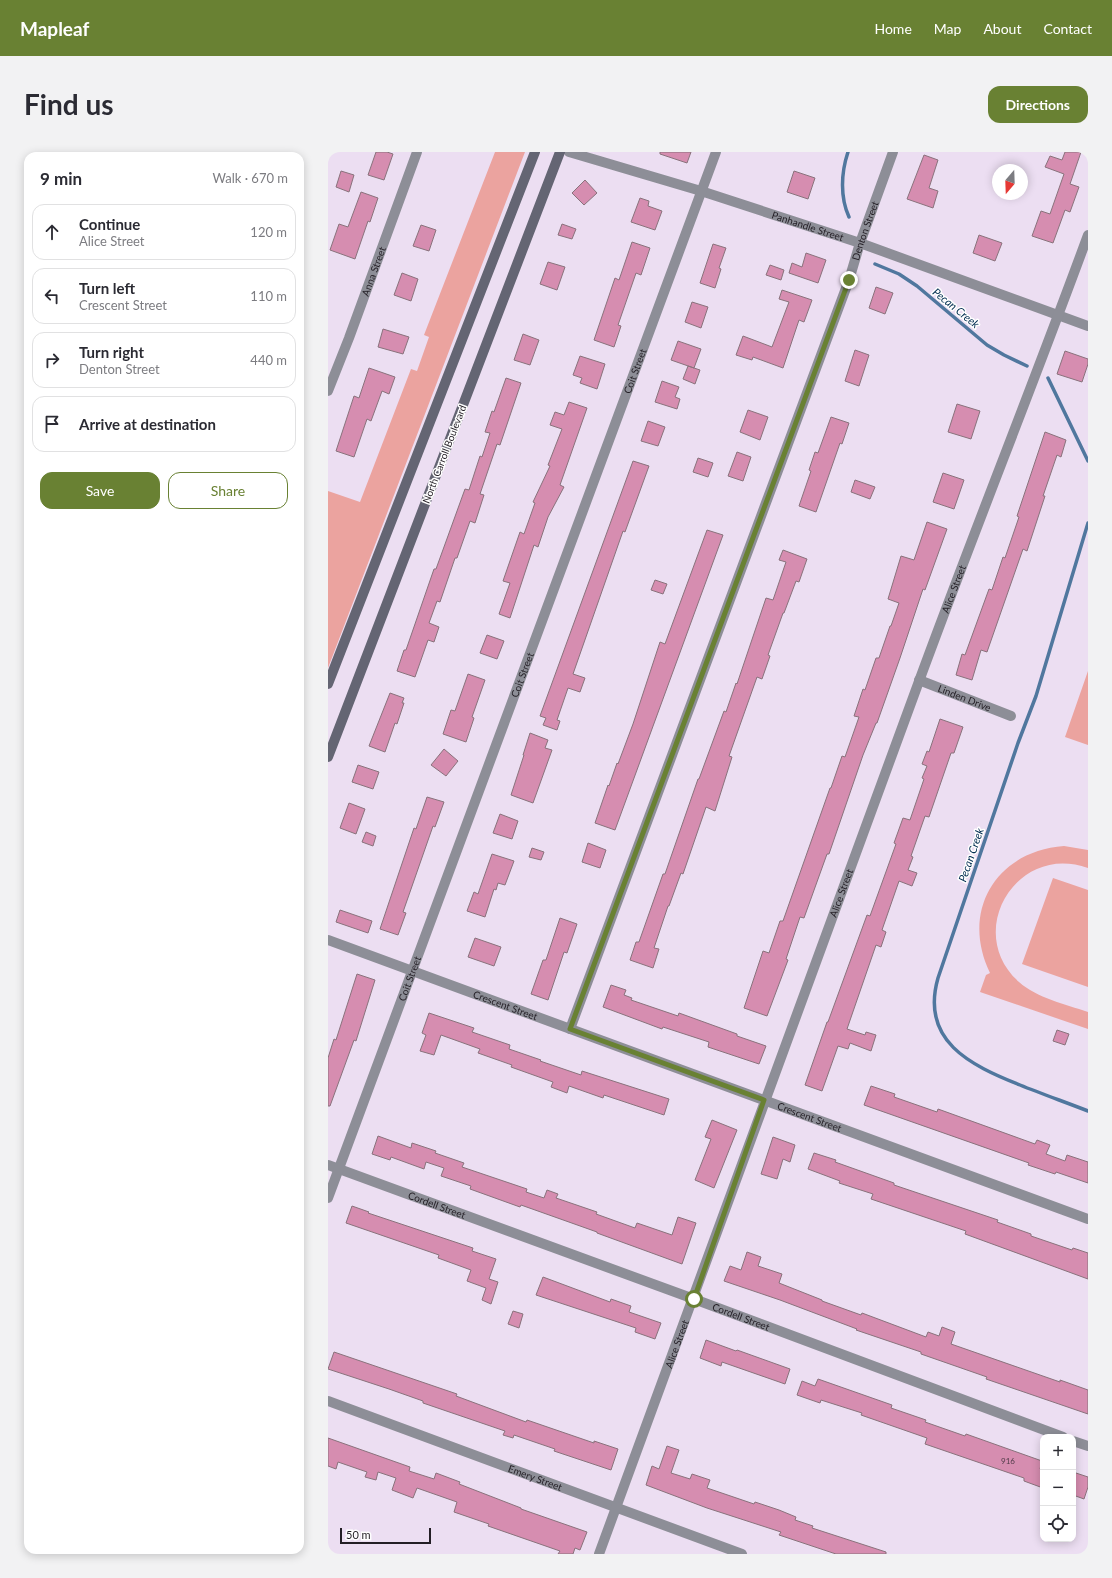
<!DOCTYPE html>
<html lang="en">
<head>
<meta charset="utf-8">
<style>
  :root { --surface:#fff; --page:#f2f2f3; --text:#2b2b33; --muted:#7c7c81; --line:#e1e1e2; --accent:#698133 }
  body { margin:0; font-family:Lato,sans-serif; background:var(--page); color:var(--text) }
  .controls { position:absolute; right:12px; bottom:12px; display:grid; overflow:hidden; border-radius:8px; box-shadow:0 2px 10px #0003 }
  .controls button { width:36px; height:36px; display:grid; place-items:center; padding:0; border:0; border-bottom:1px solid var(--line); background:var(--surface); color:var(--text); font:20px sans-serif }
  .compass { position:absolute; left:664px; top:12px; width:36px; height:36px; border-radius:50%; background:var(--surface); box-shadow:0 2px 10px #0003; rotate:199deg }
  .scale { position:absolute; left:12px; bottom:10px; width:91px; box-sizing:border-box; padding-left:4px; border:2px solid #231e25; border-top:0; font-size:11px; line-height:14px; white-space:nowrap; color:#231e25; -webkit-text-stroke:3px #fff; paint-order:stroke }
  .stop { position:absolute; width:12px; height:12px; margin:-9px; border:3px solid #698133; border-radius:50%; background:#fff }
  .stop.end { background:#698133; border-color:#fff; box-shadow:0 1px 4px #0008 }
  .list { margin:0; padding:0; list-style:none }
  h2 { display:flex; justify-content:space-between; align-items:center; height:52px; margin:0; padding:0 16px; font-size:17px }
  h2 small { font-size:13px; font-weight:400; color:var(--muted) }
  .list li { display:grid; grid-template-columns:26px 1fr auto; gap:12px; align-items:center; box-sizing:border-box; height:56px; margin:0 8px 8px; padding:0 8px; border:1px solid var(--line); border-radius:12px }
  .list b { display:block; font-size:15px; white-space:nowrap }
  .list p { margin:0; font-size:13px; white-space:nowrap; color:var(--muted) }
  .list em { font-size:13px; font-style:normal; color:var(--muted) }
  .actions { display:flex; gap:8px; padding:12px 16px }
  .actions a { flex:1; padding:9px 0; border:1px solid var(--accent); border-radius:12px; text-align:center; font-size:14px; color:var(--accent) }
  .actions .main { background:var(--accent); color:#fff }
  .icon { flex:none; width:22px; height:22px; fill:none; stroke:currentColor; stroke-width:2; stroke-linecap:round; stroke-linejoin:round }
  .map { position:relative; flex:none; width:760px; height:1402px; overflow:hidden; border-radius:12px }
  header { display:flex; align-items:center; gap:24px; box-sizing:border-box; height:56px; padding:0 20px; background:var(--accent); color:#fff }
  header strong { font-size:19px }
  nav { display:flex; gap:22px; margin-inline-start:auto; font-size:14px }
  .intro { display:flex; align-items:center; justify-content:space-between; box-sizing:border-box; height:96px; padding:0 24px }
  h1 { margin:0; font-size:28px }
  .button { padding:10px 18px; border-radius:12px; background:var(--accent); color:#fff; font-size:14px; font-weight:700 }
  main { display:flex; gap:24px; padding:0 24px }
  aside { flex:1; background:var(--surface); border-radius:12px; box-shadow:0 2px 10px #0003 }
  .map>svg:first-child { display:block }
</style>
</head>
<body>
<header>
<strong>Mapleaf</strong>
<nav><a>Home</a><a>Map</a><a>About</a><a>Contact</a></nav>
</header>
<div class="intro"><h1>Find us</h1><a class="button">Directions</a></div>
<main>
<aside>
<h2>9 min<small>Walk · 670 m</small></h2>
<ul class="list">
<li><svg class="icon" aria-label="ahead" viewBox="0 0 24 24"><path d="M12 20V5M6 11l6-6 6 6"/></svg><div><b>Continue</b><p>Alice Street</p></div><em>120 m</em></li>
<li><svg class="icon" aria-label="left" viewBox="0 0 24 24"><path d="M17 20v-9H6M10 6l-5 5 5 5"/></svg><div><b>Turn left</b><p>Crescent Street</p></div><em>110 m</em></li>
<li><svg class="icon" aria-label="right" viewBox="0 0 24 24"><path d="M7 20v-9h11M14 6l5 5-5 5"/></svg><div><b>Turn right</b><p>Denton Street</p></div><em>440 m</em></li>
<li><svg class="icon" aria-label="arrive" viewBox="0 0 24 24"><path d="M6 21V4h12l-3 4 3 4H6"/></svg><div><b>Arrive at destination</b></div></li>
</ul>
<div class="actions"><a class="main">Save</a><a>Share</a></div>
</aside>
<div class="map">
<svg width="760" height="1402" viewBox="0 0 760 1402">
  <rect width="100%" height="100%" fill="#ecdef2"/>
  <!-- green -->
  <path fill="#eba39f" d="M167,0H197L0,516V339L32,350L83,217L89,219L101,185L96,183Z
    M760,519V593L737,585Z
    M736,694L760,698V716C689,690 635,780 691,830C709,846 737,852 760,860V877L652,840L658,823L662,821C632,759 668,699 736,694Z
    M725,726L760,738V835L694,812Z"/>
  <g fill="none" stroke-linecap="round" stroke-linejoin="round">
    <!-- stream -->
    <path stroke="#50779e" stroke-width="3.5" d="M520,0C513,21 512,45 521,65
      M547,112L571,122L589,134L659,193L676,203L699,214
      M720,226L760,309
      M760,371L708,544L690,591L610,826C592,889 642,913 692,933C714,942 737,950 760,959"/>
  </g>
  <!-- building -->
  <path fill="#d68db0" stroke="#89727c" d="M48,0H59L65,2L56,28L40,23Z
    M332,0H363L359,11L332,2Z
    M737,0H753L742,32L751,35L742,60L737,58L725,91L704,84L713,59L722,62L736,22L717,15L722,4L734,8Z
    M596,3L610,8L601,36L610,39L605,56L579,47Z
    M13,19L26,23L21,40L8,35Z
    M466,19L487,26L480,47L459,40Z
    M257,28L269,41L256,53L244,41Z
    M33,40L50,46L42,70L40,69L27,107L2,98L11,72L20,75Z
    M312,46L321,49L320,54L334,59L327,78L303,70Z
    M234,72L248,77L244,87L230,83Z
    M93,73L108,78L101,99L85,94Z
    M651,83L674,91L667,109L645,101Z
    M304,90L322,96L313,123L308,121L290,173L293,174L286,195L266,188L287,126L291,128Z
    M385,92L398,96L391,116L393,117L387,136L372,131Z
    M478,101L498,108L490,131L461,121L464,111L474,115Z
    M220,110L237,115L229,138L212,132Z
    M442,113L456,118L453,128L438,123Z
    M74,121L90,127L83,149L66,143Z
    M548,135L565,141L557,162L541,156Z
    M454,138L484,148L476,170L471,168L455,216L425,205L424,208L408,203L415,184L444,195L461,150L451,147Z
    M364,150L380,155L373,176L357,170Z
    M55,177L81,185L75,202L50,195Z
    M195,182L211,188L202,213L186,208Z
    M350,189L373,197L366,216L343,208Z
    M527,198L541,203L531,234L517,229Z
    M737,199L760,207V212L754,230L729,222Z
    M252,204L277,212L269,237L252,231L254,226L245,223Z
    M360,214L372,218L367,232L355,227Z
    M41,216L67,225L61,242L54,239L43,269L39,267L26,305L8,299L26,244L31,246Z
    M178,226L193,231L172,293L169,292L152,342L156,343L147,371L142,369L129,406H127L112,450L109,449L101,471L111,475L106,490L100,488L87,525L69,519L76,498H78L106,417H108L137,337L141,338L152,304L154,305L162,281L157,280L164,259L166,260Z
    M334,229L351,235L347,245L352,247L349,257L327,250Z
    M241,250L259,256L232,333L236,335L220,365L210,395L206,393L182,466L171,462L182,431L175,429L192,380L196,382L207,351L205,350L222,314L220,313L234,277L222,273L227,260L236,263Z
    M629,252L652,259L643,287L620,280Z
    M420,258L440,265L432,288L412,280Z
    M503,265L521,271L514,292L512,291L488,360L471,354L483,319L481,318L487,300L490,301Z
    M320,269L337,275L330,294L313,289Z
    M717,280L738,288L733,305L729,303L715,344H717L699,399L695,397L659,500L653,498L644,528L628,523L634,502L637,503L661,437L664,438L675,405L677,406L691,365L689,364Z
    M409,300L423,305L415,329L400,324Z
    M370,306L385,311L380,325L365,320Z
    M305,309L321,314L297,380L295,379L245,522L257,526L252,540L240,536L229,568L232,569L229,578L215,573L218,566L212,564Z
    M615,321L636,328L626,357L605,350Z
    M527,328L547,335L542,347L523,340Z
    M599,370L619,377L597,438L595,437L572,506L549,571H548L535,603L501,702H499L476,766L472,765L458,807L460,808L439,864L416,856L435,799L441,801L452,769H455L502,636H503L514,604L517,605L531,565L526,564L535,537L537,538L548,506H551L562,474H563L571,451L560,447L573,404L586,408Z
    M379,378L395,383L287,678L267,671L280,633L281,634L289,611L290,612L305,572L332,490L337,492Z
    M455,398L479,407L471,430L468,429L456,461H455L440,503L442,504L434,527L429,525L401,604L404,605L387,659L378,655L355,722L353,721L341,754H340L326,796L331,797L325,816L302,808L308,790H311L335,722H337L370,627H371L396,559L398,560L408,531L409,532L438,446L445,448L458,410L451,408Z
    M327,428L339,432L335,442L323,438Z
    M159,483L176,489L169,507L152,501Z
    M140,522L157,528L144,565L146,566L138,590L115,582L123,558L127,559Z
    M62,541L76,546L74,551H76L69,572L67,571L57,600L41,594Z
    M612,567L635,575L626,601H623L601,665L597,664L583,704L585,705L580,718L589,721L584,734L571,729L554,778L558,780L553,795L548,793L519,877L537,883L538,880L548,883L543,899L522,891L520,897L510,894L494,939L477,933L499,870H500L539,763L542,764L568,692L566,691L575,666L582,668L596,627L594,626L599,614L594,612L599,599L601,600Z
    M202,581L220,588L217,596L224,598L205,651L183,643L196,603H195Z
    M116,597L130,609L118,624L103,613Z
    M30,613L51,620L45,637L24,630Z
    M99,645L116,650L107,675L105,674L75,760L78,761L70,783L52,777L86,676L88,677Z
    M21,651L37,657L28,682L12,676Z
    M172,662L190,669L184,687L165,681Z
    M38,680L48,684L45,694L34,690Z
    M260,691L278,698L272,716L254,710Z
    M204,696L216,700L213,708L201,705Z
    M164,702L186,709L177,733L170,731L168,738L166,737L157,765L139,759L146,740L150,742Z
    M12,758L44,769L40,781L8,770Z
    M232,766L249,772L239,801L236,800L220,848L203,842L215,808H218Z
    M147,786L173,795L166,814L140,805Z
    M29,822L47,828L28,889L26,888L2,954H0V906L6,887L8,888Z
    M283,833L298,838L296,843L304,846L303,848L350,864L351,861L409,882V884L438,894L431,912L380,895L381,890L335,875L334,877L275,855Z
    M101,861L146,876L144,880L182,893L181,897L213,908L212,909L253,923L254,919L341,947L336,963L276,943L275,946L241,934L239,941L223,935L225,930L183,915L184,913L150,901L152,897L113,883L106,903L92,899L98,883L94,881Z
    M729,878L741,882L737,893L725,889Z
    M543,934L567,942L566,945L609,960L610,957L707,992L709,988L722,993L718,1002L737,1009L739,1003L760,1010V1031L728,1020L727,1022L700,1013L701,1011L536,953Z
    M384,968L409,978L386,1036L367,1028L383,987L377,985Z
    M50,984L83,996L84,991L108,999L107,1001L136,1011L134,1015L199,1037L198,1040L216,1046L219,1038L230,1042L228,1046L269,1060L268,1062L307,1076L309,1071L344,1083L350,1065L368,1071L354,1112L269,1081V1080L193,1053L192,1055L142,1037L143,1034L113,1024L116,1016L98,1010L96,1017L63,1005L62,1008L44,1002Z
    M445,985L467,993L462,1010L455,1007L449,1027L433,1022Z
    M486,1001L508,1008L507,1010L566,1031V1033L670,1068L669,1070L703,1082V1084L744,1098L745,1096L760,1101V1127L637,1082L638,1079L543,1047L545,1042L511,1031L512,1029L480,1017Z
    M24,1054L41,1060L40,1061L145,1096L144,1099L168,1107L161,1127L170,1130L163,1152L154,1148L158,1136L139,1129L143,1118L110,1106L111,1103L18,1071Z
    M419,1100L433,1105L430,1114L454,1122L451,1131L494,1148V1149L533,1163L534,1161L598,1185L600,1180L611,1184L614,1175L627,1180L623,1192L732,1230V1228L760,1238V1262L658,1227L659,1225L593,1202V1200L528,1178L529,1177L452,1148L396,1129L402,1114L413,1118Z
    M215,1125L282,1150L283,1147L303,1154L301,1160L333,1171L327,1187L307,1180L308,1176L208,1143Z
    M185,1159L195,1162L191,1176L180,1172Z
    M378,1188L408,1199L409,1198L462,1217L457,1232L394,1210L393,1214L372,1206Z
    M6,1200L129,1242L128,1244L198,1270L199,1268L266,1291V1289L290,1297L283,1318L226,1299L227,1297L186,1283L185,1286L175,1283L177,1279L95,1251V1249L61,1237L0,1217Z
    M490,1227L564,1253L563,1256L598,1268L597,1270L637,1284L638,1282L714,1309L712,1317L715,1318V1336L696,1329V1326L597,1292L599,1286L533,1263L534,1261L493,1248L492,1251L469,1243L474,1229L487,1234Z
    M0,1286L82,1315L81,1319L106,1327L108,1321L132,1330L131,1332L193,1356V1357L259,1380L252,1398L247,1396L245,1402H230L232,1399L160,1374L161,1372L126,1360L129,1350L89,1336L85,1346L64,1338L68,1326L50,1320L48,1328L37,1325L39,1320L10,1310L8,1317L0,1314Z
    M339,1294L351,1298L343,1321L362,1327L364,1322L382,1328L379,1336L426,1352L427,1350L451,1358L468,1365L467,1368L485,1374L484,1376L558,1400V1402H508L451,1383L453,1380L379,1356L318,1333L324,1314L331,1317Z
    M745,1320L760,1325V1335L756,1347L745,1343Z"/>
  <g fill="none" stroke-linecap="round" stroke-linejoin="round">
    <!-- street -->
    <g stroke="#8d8e97" stroke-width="10">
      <path id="s1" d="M241,0L373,39L532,91L760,174"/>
      <path id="s2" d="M0,239L21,186L89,0"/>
      <path id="s3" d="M591,528L683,564"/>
      <path id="s4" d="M0,788L760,1067"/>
      <path id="s5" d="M242,877L521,128L532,91L565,0"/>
      <path id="s6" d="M0,1013L366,1147L735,1285"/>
      <path id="s7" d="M0,1046L388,0"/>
      <path id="s8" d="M0,1249L414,1402"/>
      <path d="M745,1289L760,1294"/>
      <path id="s9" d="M271,1402C379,1113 482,822 590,532C645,382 705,233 760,83"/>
    </g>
    <!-- secondary -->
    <path stroke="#646573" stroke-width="10" d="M0,532L207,0
      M0,605L232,0"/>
  </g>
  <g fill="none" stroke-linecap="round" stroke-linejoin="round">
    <!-- route -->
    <path stroke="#698133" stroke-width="5" d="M366,1147L436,948L242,877L521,128"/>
  </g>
  <g text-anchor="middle" stroke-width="3" stroke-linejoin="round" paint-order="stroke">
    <!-- number labels -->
    <g font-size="8" fill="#503a48">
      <text x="680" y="1312">916</text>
    </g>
    <!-- street labels -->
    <g font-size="10" fill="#231e25" stroke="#fff">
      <text dy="4" stroke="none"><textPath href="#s1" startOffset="250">Panhandle Street</textPath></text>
      <text dy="4" stroke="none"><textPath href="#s5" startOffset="851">Denton Street</textPath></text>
      <text dy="4" stroke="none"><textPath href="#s2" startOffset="128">Anna Street</textPath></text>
      <text dy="4" stroke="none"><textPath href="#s7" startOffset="882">Coit Street</textPath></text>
      <text transform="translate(116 302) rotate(-69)" y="4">North Carroll Boulevard</text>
      <text dy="4" stroke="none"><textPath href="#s9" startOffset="1028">Alice Street</textPath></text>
      <text dy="4" stroke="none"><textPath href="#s7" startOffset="558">Coit Street</textPath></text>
      <text dy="4" stroke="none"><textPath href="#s3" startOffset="49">Linden Drive</textPath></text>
      <text dy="4" stroke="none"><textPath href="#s9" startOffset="704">Alice Street</textPath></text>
      <text dy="4" stroke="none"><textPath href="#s7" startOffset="234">Coit Street</textPath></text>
      <text dy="4" stroke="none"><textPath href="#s4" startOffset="189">Crescent Street</textPath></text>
      <text dy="4" stroke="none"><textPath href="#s4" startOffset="513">Crescent Street</textPath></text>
      <text dy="4" stroke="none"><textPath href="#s6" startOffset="116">Cordell Street</textPath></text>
      <text dy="4" stroke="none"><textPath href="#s6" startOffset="440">Cordell Street</textPath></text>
      <text dy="4" stroke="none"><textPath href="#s9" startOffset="224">Alice Street</textPath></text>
      <text dy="4" stroke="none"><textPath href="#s8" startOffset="221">Emery Street</textPath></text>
    </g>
    <!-- water labels -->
    <g font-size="11" font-style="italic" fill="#002d50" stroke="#fff">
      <text transform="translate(628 156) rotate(39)" y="4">Pecan Creek</text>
      <text transform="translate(643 703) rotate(-71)" y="4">Pecan Creek</text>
    </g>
  </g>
</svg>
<div class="controls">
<button>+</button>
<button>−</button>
<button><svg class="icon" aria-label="locate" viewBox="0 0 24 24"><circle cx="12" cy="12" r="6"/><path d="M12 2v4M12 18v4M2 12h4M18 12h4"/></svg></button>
</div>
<svg class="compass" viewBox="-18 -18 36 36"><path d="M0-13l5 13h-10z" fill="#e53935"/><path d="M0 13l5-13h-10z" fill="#7c7c81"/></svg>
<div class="scale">50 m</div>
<div class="stop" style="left:366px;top:1147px"></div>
<div class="stop end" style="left:521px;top:128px"></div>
</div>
</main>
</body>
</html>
